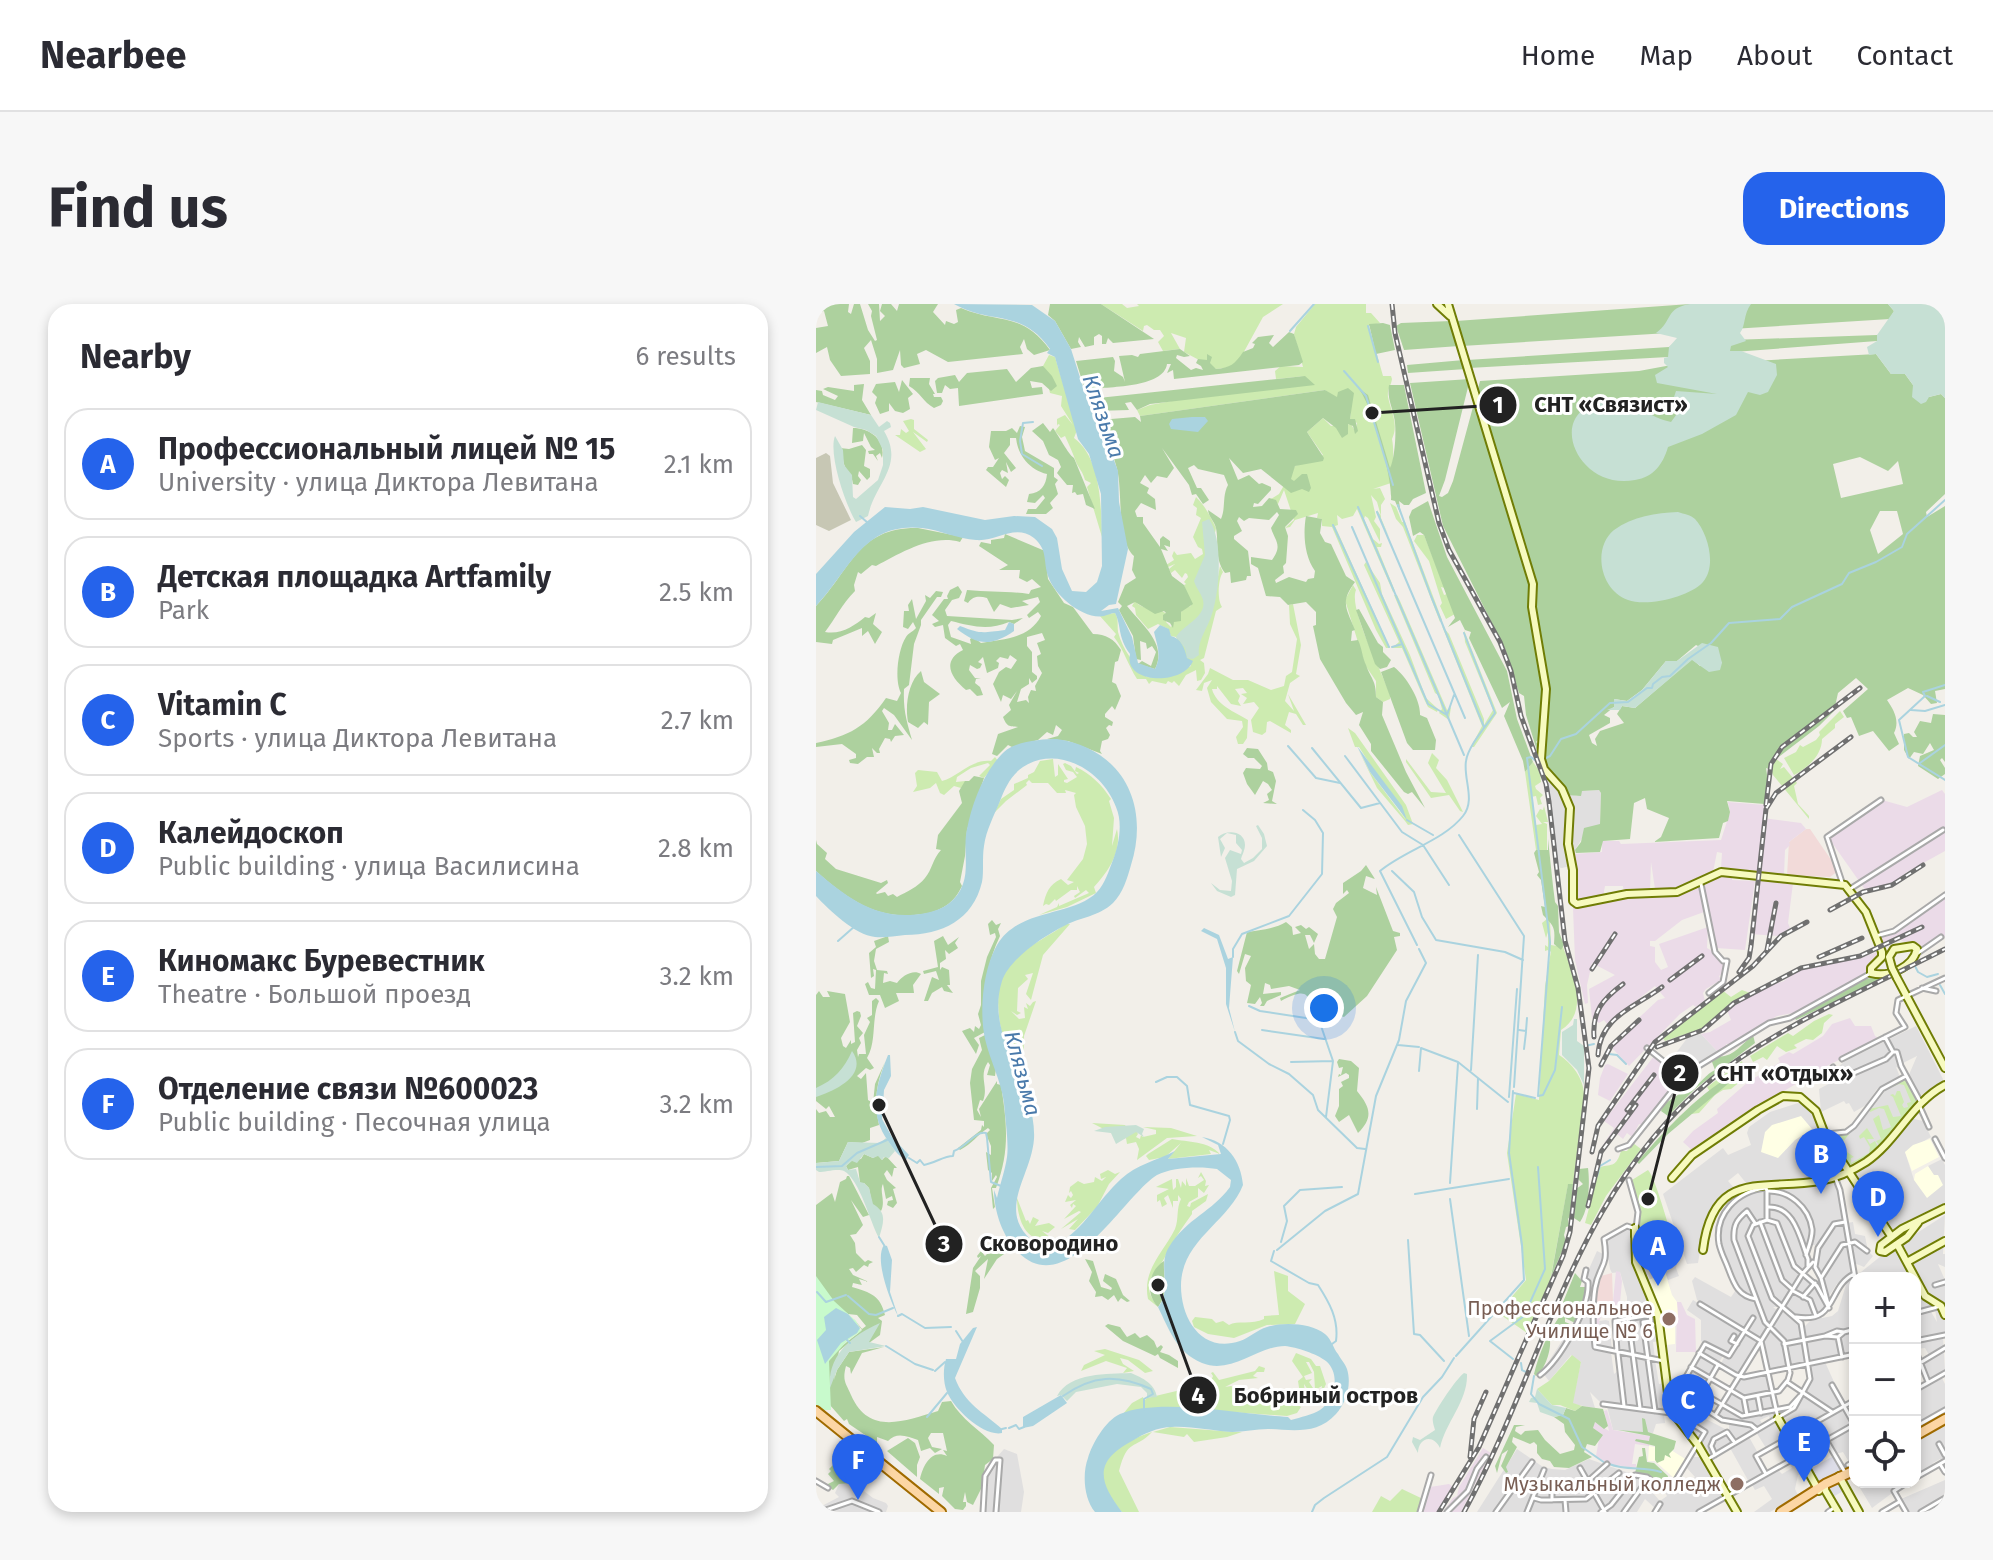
<!DOCTYPE html>
<html lang="en">
<head>
<meta charset="utf-8">
<style>
  :root { --surface:#fff; --page:#f7f7f7; --text:#2b2b33; --muted:#7c7c81; --line:#e1e1e2; --accent:#2563eb }
  body { margin:0; font-family:"Fira Sans",sans-serif; background:var(--page); color:var(--text) }
  .controls { position:absolute; right:24px; bottom:24px; display:grid; overflow:hidden; border-radius:16px; box-shadow:0 4px 12px #0003 }
  .controls button { width:72px; height:72px; display:grid; place-items:center; padding:0; border:0; border-bottom:2px solid var(--line); background:var(--surface); color:var(--text); font:40px sans-serif }
  .you { position:absolute; left:508px; top:704px; width:28px; height:28px; margin:-20px; border:6px solid #fff; border-radius:50%; background:#1a73e8; box-shadow:0 0 0 12px #1a73e833 }
  .badge { display:grid; place-items:center; width:52px; height:52px; border-radius:50%; background:var(--accent); color:#fff; font-size:26px; font-weight:700 }
  .pin { position:absolute; translate:-50% -66px; filter:drop-shadow(0 2px 4px #0008) }
  .pin::after { content:''; position:absolute; top:42px; width:28px; height:24px; background:inherit; clip-path:polygon(0 0,100% 0,50% 100%) }
  .list { margin:0; padding:0; list-style:none }
  h2 { display:flex; justify-content:space-between; align-items:center; height:104px; margin:0; padding:0 32px; font-size:34px }
  h2 small { font-size:26px; font-weight:400; color:var(--muted) }
  .list li { display:grid; grid-template-columns:52px 1fr auto; gap:24px; align-items:center; box-sizing:border-box; height:112px; margin:0 16px 16px; padding:0 16px; border:2px solid var(--line); border-radius:24px }
  .list b { display:block; font-size:30px; white-space:nowrap }
  .list p { margin:0; font-size:26px; white-space:nowrap; color:var(--muted) }
  .list em { font-size:26px; font-style:normal; color:var(--muted) }
  .icon { flex:none; width:44px; height:44px; fill:none; stroke:currentColor; stroke-width:2; stroke-linecap:round; stroke-linejoin:round }
  .map { position:relative; flex:none; width:1129px; height:1208px; overflow:hidden; border-radius:24px }
  header { display:flex; align-items:center; gap:48px; box-sizing:border-box; height:112px; padding:0 40px; background:var(--surface); border-bottom:2px solid var(--line) }
  header strong { font-size:38px }
  nav { display:flex; gap:44px; margin-inline-start:auto; font-size:28px }
  .intro { display:flex; align-items:center; justify-content:space-between; box-sizing:border-box; height:192px; padding:0 48px }
  h1 { margin:0; font-size:56px }
  .button { padding:20px 36px; border-radius:24px; background:var(--accent); color:#fff; font-size:28px; font-weight:700 }
  main { display:flex; gap:48px; padding:0 48px }
  aside { flex:1; background:var(--surface); border-radius:24px; box-shadow:0 4px 12px #0003 }
  .map>svg:first-child { display:block }
</style>
</head>
<body>
<header>
<strong>Nearbee</strong>
<nav><a>Home</a><a>Map</a><a>About</a><a>Contact</a></nav>
</header>
<div class="intro"><h1>Find us</h1><a class="button">Directions</a></div>
<main>
<aside>
<h2>Nearby<small>6 results</small></h2>
<ul class="list">
<li><span class="badge">A</span><div><b>Профессиональный лицей № 15</b><p>University · улица Диктора Левитана</p></div><em>2.1 km</em></li>
<li><span class="badge">B</span><div><b>Детская площадка Artfamily</b><p>Park</p></div><em>2.5 km</em></li>
<li><span class="badge">C</span><div><b>Vitamin C</b><p>Sports · улица Диктора Левитана</p></div><em>2.7 km</em></li>
<li><span class="badge">D</span><div><b>Калейдоскоп</b><p>Public building · улица Василисина</p></div><em>2.8 km</em></li>
<li><span class="badge">E</span><div><b>Киномакс Буревестник</b><p>Theatre · Большой проезд</p></div><em>3.2 km</em></li>
<li><span class="badge">F</span><div><b>Отделение связи №600023</b><p>Public building · Песочная улица</p></div><em>3.2 km</em></li>
</ul>
</aside>
<div class="map">
<svg width="1129" height="1208" viewBox="0 0 1129 1208">
  <rect width="100%" height="100%" fill="#f2efe9"/>
  <!-- residential -->
  <path fill="#e0dfdf" d="M740,476L755,490L761,492L766,487L783,486L785,489L784,521L773,524L768,531L759,546L760,549L757,550L758,561L746,564L741,563L730,479Z
    M1100,722L1127,775L1126,778L1102,793L1092,773L1101,752L1087,759L1085,765L1080,763L1084,773L1061,785L1050,801L1038,808L1033,799L1030,800L1028,797L1005,808L1003,785L1024,774L1020,765L1029,757Z
    M885,730L902,748L873,766L857,753L872,733Z
    M1087,774L1100,800L1057,850L1043,859L1041,856L1035,860L1024,839L1029,830L1053,808L1073,782Z
    M982,799L996,804L1022,856L1012,862V873L930,879L922,869L912,877L918,884L901,898L888,922L882,959L871,960L847,890L907,844L912,851L935,841L931,829L933,823L954,808Z
    M1094,814L1107,817L1115,833L1089,848L1098,876L1118,872L1112,862L1126,855L1129,861V901L1078,927L1038,869Z
    M1021,876L1029,917L1017,920L1002,942L992,940L991,960L964,1003H957L962,1007L945,1035L881,996L876,977L879,973L915,993L922,983L905,944L904,921L911,906L931,888L949,885L951,888H965V881Z
    M1129,911L1127,950H1129V963L1122,960L1129,976V1001L1099,1008V974H1040V972L1065,952Z
    M1037,918L1039,930L1049,932L1052,947L1057,952L1048,963L1038,959L1031,919Z
    M1029,919L1037,968L1021,980L1013,992L1000,962L1001,953L1003,944L1019,921Z
    M813,924L817,931L818,955L833,994L826,1000L831,1009L840,1008L844,1037L837,1038L839,1055L802,1047L798,1020L807,1014L806,1006L811,1001V993L804,968L796,969L794,965L789,936Z
    M855,929L863,950L860,964L863,972L852,976L849,968L855,965L840,969L841,974L834,976L832,971L827,973L823,966L820,933Z
    M781,947L789,951L790,955L779,977L777,1043L782,1045L780,1033L784,1032L783,1017L790,1016L793,1017L796,1046H784L795,1048L798,1070L802,1067L801,1049L839,1056L843,1080L849,1079L853,1108L848,1110L849,1119L840,1120L837,1129L797,1126L791,1102L833,1105L786,1100L774,1088L779,1104L756,1100L765,1058L755,1051L733,1077L726,1068L767,1004L771,982L766,977L770,964L773,965Z
    M988,970L1001,982L1011,1004L991,1013L982,1012L968,1004Z
    M1038,972L1039,1049L994,1059L987,1024L997,1014L1004,1011L1006,1014L1016,1012L1022,1007L1030,981L1034,973Z
    M877,996L928,1027L914,1051L908,1050L902,1060L883,1048L888,1039L885,1037V1016L871,1006Z
    M1124,1003L1129,1017V1030L1099,1036V1011L1114,1006L1121,1018L1119,1005Z
    M965,1007L983,1020L991,1059L974,1062L968,1034L954,1025Z
    M954,1027L966,1035L972,1063L954,1067L948,1038Z
    M930,1028L943,1037L923,1071L904,1061L909,1052H914Z
    M1127,1032L1129,1067L1124,1070L1129,1080V1110L1099,1127V1087L1113,1078L1104,1058L1113,1051L1109,1044L1099,1045V1038Z
    M884,1050L901,1061L886,1088L868,1078Z
    M1009,1058L1028,1100L1016,1107L988,1088L995,1078L994,1061Z
    M952,1069L961,1113L955,1117L953,1112L944,1116L947,1121L941,1125L936,1120L911,1118L902,1113L924,1073Z
    M987,1089L1015,1108L974,1132L963,1114L980,1105Z
    M861,1100L913,1127V1120H917L935,1121L939,1127L892,1153L857,1106Z
    M1028,1103L1037,1119L984,1149L975,1133Z
    M961,1116L971,1132L950,1144L940,1128Z
    M1129,1117V1159L1124,1155L1117,1159L1119,1162L1099,1173V1134Z
    M1039,1120V1161L1036,1163L1027,1148L1020,1150L1012,1136Z
    M933,1133L942,1149L939,1152L948,1169L933,1178L914,1144Z
    M188,1145L201,1150L208,1188L205,1208H164L167,1169Z
    M701,1145L727,1163L736,1165L749,1166L773,1155L810,1168L831,1172L844,1182L837,1189L843,1196V1201L840,1205L829,1195L821,1208H661Z
    M983,1152L990,1166L982,1171L979,1185L982,1191L954,1208H938L956,1195L948,1182L939,1186L935,1179L961,1165L966,1170L976,1164L973,1158Z
    M876,1153H889L911,1191L880,1208H844V1197L851,1192L848,1187L860,1179L866,1182L879,1173L870,1163Z
    M1129,1176V1192L1103,1208H1092L1085,1195Z
    M24,1178L40,1181L57,1194L70,1199L72,1202L70,1208H0V1205L23,1193L19,1189Z
    M1053,1178H1091L1056,1204L1044,1184Z"/>
  <!-- commercial -->
  <path fill="#f2dad9" d="M990,525H994L1020,563L1022,567L1014,573L971,571L973,538Z
    M796,969L797,997L778,1001L785,972Z"/>
  <!-- industrial -->
  <path fill="#ebdbe8" d="M1126,486L1129,490V547L1091,568L1076,581L1050,587L1012,533L1066,496L1091,503Z
    M912,498L949,501L947,514L985,519L990,525L973,538L974,541L969,546L968,571L905,564L906,549L901,548L897,568L870,583L839,585L835,558L834,587L808,589L807,582H789L787,593L759,598L757,550L786,548V537H803L805,540L905,536L914,508Z
    M903,570L916,571V576L939,577L929,646L900,644L886,579Z
    M942,575L977,579L972,619L974,624L962,632L934,630Z
    M882,581L888,608L866,616L839,637H834V642L839,643V658L845,666L852,663L843,640L892,623L891,644L899,649L908,662L907,669L903,672L905,676L890,685L887,689L889,697L880,703L877,701L864,710L813,762L797,745V738L842,696L849,694L839,682L791,720L788,716L783,719L776,714L773,685L799,671L776,659L771,681L772,699L769,700L759,656L757,604L823,591L855,590Z
    M1129,593V632L1109,643L1094,641L1083,635L1065,644L1062,632L1079,628Z
    M1063,647L1064,652L1051,670L977,709L961,712L916,740H910V743L902,748L885,730L894,728L915,716L911,706L950,683L968,677L976,670L995,662L1045,654Z
    M1034,714L1039,722H1055L1059,732L1064,735L1007,764L946,800L877,847L867,838L877,827L902,809L901,805L932,778L964,758L962,754L973,748L977,750L1007,732L1016,720Z
    M838,752L865,773L827,821L823,820L816,833L811,829L807,835L801,830L792,842L787,841L798,824L788,817Z
    M792,760L812,770L794,797L782,791L784,774L789,761Z
    M800,967L804,968L806,977L804,999L789,1006L783,1017L784,1032L780,1033V1008L786,1009L785,1000L797,997Z
    M861,998H865L871,1011L879,1015L880,1048H860Z
    M791,1106L797,1126L834,1132L833,1142L819,1140L816,1160H820V1164L792,1160L780,1152L783,1135L776,1123L779,1118L793,1127L788,1107Z
    M667,1144L675,1149L645,1208H627L637,1194L641,1192L643,1183Z
    M633,1180L637,1183L621,1208H604L614,1183Z"/>
  <!-- education -->
  <path fill="#ffffe5" d="M985,812L996,825L979,836L962,854L945,848L949,828L956,821Z
    M1114,835L1123,853L1096,867L1089,848L1097,841Z
    M1112,862L1118,871H1122L1127,881L1111,894L1098,876L1099,870Z
    M849,968L856,991L861,998L862,1012L859,1014V1040L850,1041L846,1009L829,978Z
    M833,1142L855,1146L871,1156L859,1175L839,1157H832Z"/>
  <!-- construction -->
  <path fill="#c7c7b4" d="M10,149L14,152L17,179L35,216L13,227L0,221V154Z"/>
  <!-- grass -->
  <path fill="#cdebb0" d="M285,0H306L311,4L323,2L321,0H467L447,13L424,55L417,63L400,65L368,48L370,34L355,29L364,45L347,47L342,38L348,32L344,26H338L331,21L328,22L327,27Z
    M499,0H550V9H555L564,19L553,22L567,72H575L576,75C575,82 571,85 572,93C575,107 583,121 576,135C579,150 575,163 578,178L557,185L564,184L569,195L565,201V214L573,233L561,208V206L565,212L561,198L555,191L560,213L558,217L564,225V238L552,214L549,212L548,215L557,235L563,240L566,239L565,243H561L579,287L577,288L541,205L537,212L526,215L521,211L522,221L519,222L574,344H570L560,326L516,223L506,222V215L501,214L502,209L479,216L474,223L469,224L478,216L468,186L462,200L455,195L463,190L479,162L507,151L491,128L507,114L515,122L535,120L540,129L541,119L534,115L535,106L509,86L324,112L321,106L334,101L489,72L460,75L459,67L465,62L487,63L478,30L480,23Z
    M233,51L239,53L261,126L258,134C285,154 285,201 286,233L271,183L275,179L269,176C267,168 262,163 260,158C257,149 253,141 249,132L245,134L239,127L244,121L242,120L241,122V115L249,111L257,121L245,102L246,92L234,89L227,62Z
    M95,115L98,116V125L112,136L111,138L97,128L110,145L104,148L79,131H84L85,125L90,129L93,127L87,117Z
    M380,193C390,203 394,212 400,224L397,238L400,283L404,262L407,268C402,275 401,296 406,303L400,307L388,354L384,356L388,359L389,369L385,376L381,377L380,366L370,371L363,382L358,377L356,379L352,377L350,380L336,377L333,380L330,375H321C312,361 308,346 298,333L300,330L283,311L299,309C303,316 301,320 302,328C307,347 318,359 331,373L345,374L375,362L360,333L355,332L352,325L342,320L332,325L320,311L319,304L316,302L319,297C328,308 341,302 351,310L350,318L355,323C360,315 366,303 375,302L368,281L370,280L368,278L372,273L371,270L369,269L366,274L359,266L355,269L353,265L359,260L352,263L350,261L358,256L356,252L358,247L361,251L375,249L379,255L387,250L386,245L382,243L377,233L385,214L380,211L381,204L377,201Z
    M574,199L580,203L586,218H589L626,316L624,318L587,223L580,215Z
    M601,231H608L629,284L625,283L628,291L631,290L639,310L630,315L624,302L626,299L613,257L598,237Z
    M550,258L564,279L566,290L594,351L610,394L622,405L621,408L612,403L609,397L586,344H576L583,338L548,261Z
    M537,281L540,286C532,305 567,369 574,391V395L567,398L560,393V377L549,361L529,296Z
    M578,291H581L584,297L631,406L635,403L633,416L623,409L626,405L622,391L619,389Z
    M477,300L485,341L480,370L484,372L474,379L469,397L478,407L472,390L490,421H487L480,410L473,408L469,421L475,426V429L454,417L451,418L450,428L446,431L437,428L435,416L443,404L438,398L427,400L431,394L425,390L431,389L427,384L419,385L424,392L422,397L425,402L415,400L401,382V385H396C400,401 419,408 432,416L431,434L427,440H422L420,433L427,423L426,417L411,415L395,398L391,384L396,376L388,379L386,387L380,386L392,370L394,364L417,376H432L455,386L468,382L470,372L476,368L481,335L474,320L473,301Z
    M626,322L633,330L668,415V421L677,406L649,338L648,326L681,409L658,443H655L666,422Z
    M1024,407L1028,413L1019,420V424L1006,435C1006,451 992,464 978,471L968,454L980,448L984,441L987,443L1000,436L1004,431L1003,428Z
    M532,424L539,429L590,501L597,520L592,521L589,517L561,484L542,445L554,468L590,516L543,443H539Z
    M616,449L623,456L620,464L631,476L647,508L644,507L633,491L615,494L590,458V455L615,488L630,489L612,459Z
    M179,453L182,457L168,474L163,472L174,461L172,459L155,464L141,473L140,478L149,477V481L145,484L138,482L128,491L124,489L120,479L114,484L97,488L101,482L99,469L102,466L121,468L126,477C142,473 155,455 175,457Z
    M237,455L239,473L242,471V460L252,475L248,476V478L251,479L261,473L257,468L250,466L247,460L249,459L255,462L261,470L263,469L259,467L260,463C275,470 286,481 295,495L293,497L298,514L296,542L301,525C306,548 292,568 278,583L280,589L251,603L223,611L241,603L243,599V602L273,589L270,586L259,594L258,592L264,588L261,582V586H255L240,597L239,595L233,601L230,600L227,602C230,588 233,581 245,575L252,581L258,578L251,576L267,555L271,540L269,522L260,503L258,491L260,489L249,486L250,489H241L232,479H216L213,476L210,479L211,481L190,497L178,509L185,495L198,486V480L212,474V471L218,468L224,457Z
    M960,455L967,460L964,465L968,463L981,479L978,482L982,500L993,512V515L957,471L955,466Z
    M717,458L724,468L725,478L719,482L720,485L727,491L724,494L726,500L722,501L720,492L715,493L720,521L726,520L720,512L724,505L727,506L728,502L732,518H727L731,520V556L724,558L723,546H720L709,468Z
    M731,615L734,617L735,641L747,643C757,669 774,708 745,726L743,751C756,759 769,776 768,793L757,880L752,881L734,977L711,1029L682,1009L710,976L691,849L700,790L723,796L729,682L735,647L733,649L732,646L729,647V641L732,643V628L730,634L726,619Z
    M250,620H254L227,651L215,696L210,690L217,669L209,671L212,675L202,684L201,707L205,709L201,711L195,707L203,715L209,714L208,703L212,705L210,699L214,702L217,698L220,697L208,732L207,778C188,753 172,694 190,665C202,646 232,633 250,620Z
    M906,686L915,693L926,686L934,689L912,701L888,724L849,737L847,734Z
    M1013,710L1017,711L1008,719L1006,729L997,736L990,735L978,741L981,744L970,748L961,742L951,756L947,753L937,758L934,752L972,729L977,732L998,717Z
    M926,757L930,773L915,785L907,786L899,791L883,809L875,810L924,769L894,788L891,783Z
    M1089,774L1102,797L1063,841L1060,837L1065,835L1057,815L1063,811L1067,826L1075,823L1068,805L1063,804L1054,808L1053,805L1072,801L1077,813L1085,812L1077,793L1074,791L1077,790L1079,792L1081,787H1084L1088,798L1086,801L1088,804L1092,803L1091,799L1095,798L1088,781L1083,780L1067,787Z
    M276,819L309,821L312,826L319,825L322,830L320,833L324,835L325,831L327,833L340,830V826L327,823L355,824L381,832L351,834L321,856L323,845L320,838L311,840L310,834L307,835Z
    M1051,824L1058,835H1051L1054,840L1059,837L1062,843L1050,853L1034,861L1031,857V862L1035,863L1032,864L1011,833L1034,829L1026,839L1031,848L1038,853L1035,854V859L1053,849L1054,843L1048,833L1044,835L1043,832Z
    M356,835C372,838 392,837 404,850L393,846L395,850L352,855L365,839L349,853L333,856L330,852L332,850Z
    M817,839L825,845L790,892L775,921L769,919L784,863C797,860 800,863 805,847H811Z
    M292,866L299,870L304,868L293,880L281,903L259,926L253,925L262,915L245,925L265,908L263,907L248,915L260,902L257,900L256,904L254,901L260,896L249,898L252,891L255,894L257,891L255,887L253,889L254,883L262,877L268,880L278,878L279,873L286,877L290,873L285,875L284,870Z
    M832,866C839,873 850,915 855,929L821,933L824,905L815,883L816,876Z
    M385,868L390,877L389,882L393,881L388,889L382,884V893L373,898L371,902L374,903L375,899L392,890L390,897L376,907V910C366,924 356,938 349,953C345,962 335,969 333,980C332,989 337,997 342,1003L332,995C326,966 347,949 359,925C363,915 360,905 365,895L362,891V897H357V904L352,891L348,894L351,900L346,903L344,896L341,898V891L353,885L340,883L356,875L357,886L360,883V875H362L365,884L366,877L370,882V874L373,882H379L388,876L385,872L382,874Z
    M201,894L210,917L212,916L214,920L217,913L223,916L219,922L233,919L239,923L232,929L226,927L235,934C231,934 227,935 223,935C206,932 201,908 201,894Z
    M458,967L472,972V987L489,1000L479,1020L451,1021L418,1034L392,1030L378,1023L376,1017L379,1013L396,1015L400,1019L407,1017L413,1021C421,1016 436,1021 448,1015V1012L463,1011Z
    M289,1045L323,1056L337,1067L329,1069L312,1056L304,1054L307,1060L318,1067L307,1069L311,1064L290,1057L265,1067L268,1061L289,1051L278,1047Z
    M480,1049L495,1055L500,1062H504L510,1080L505,1091L501,1089L505,1088L506,1082L499,1086L498,1068L493,1058H490L496,1069L488,1072L490,1076L496,1075L493,1078L497,1084L494,1089L488,1080L489,1090L481,1096V1100L485,1103L481,1109L471,1112L359,1104L325,1106L307,1110L316,1099L327,1093L328,1097L331,1094L394,1079L397,1072L395,1069L397,1068L403,1076L439,1067L443,1062L449,1064L448,1068H441L437,1072L442,1074L423,1076L409,1083L415,1082L432,1090L440,1086L442,1089L447,1087L451,1089L452,1095L461,1091L464,1099L468,1095L476,1096L478,1091L484,1090L482,1077L487,1073L476,1057Z
    M756,1051L765,1058L757,1099L766,1102L759,1107L744,1101H736L721,1085L733,1077Z
    M354,1123L419,1128H426L411,1133L378,1138L371,1130L368,1133L337,1128Z
    M336,1128C318,1147 312,1133 303,1167L323,1208H306C301,1202 294,1194 290,1187C273,1156 312,1135 336,1128Z
    M586,1185L607,1195L603,1208H556L565,1192L574,1197Z"/>
  <!-- forest -->
  <path fill="#add19e" fill-rule="evenodd" d="M0,0H33L32,8L35,10L38,0H44L52,26L59,37L61,36L55,12L56,7L52,0H63L64,17L69,12L64,7L66,0H75L81,7L83,0H122L117,8L129,21L130,17L138,20L142,18L140,6L145,4C182,20 206,7 234,46L218,51L211,45L208,35L204,43L207,50L132,58L110,46L101,50L104,60L88,64L85,61L84,46L77,66L61,69V55L55,36L48,44L54,57V70L25,72L14,56L11,43L0,49V24L12,22L8,7L0,9Z
    M234,0H285L338,35L297,39L292,34L290,40H286V32L283,30L278,33V41L269,43L263,33L262,38L265,43L255,45L239,17L232,11Z
    M874,0H1072L1078,7L1074,15L646,42L640,17Z
    M635,17L643,42L588,46L580,22L585,19Z
    M567,19L574,21L579,46L560,50L553,20Z
    M473,28L478,30L487,58L483,61L358,75L357,66L351,69L355,60H351C348,84 291,83 271,85L268,83L260,57L297,53L299,57L298,67L307,73L309,78L303,52L316,51L322,53L324,50L364,45L374,52L368,53L361,51L360,54L375,66L380,64L387,66L385,62L380,59L382,55L391,56V50L396,53L394,59L400,65C414,64 419,60 427,48L437,44L439,40L436,39L442,33L458,31L453,39L457,43Z
    M1061,31V37L852,53L653,64L651,56L853,43L859,38Z
    M1060,50L1075,70H1089L1097,81L1113,93L1125,90L1129,94V190L1110,208L1111,213L1129,202V385L1119,387L1121,399L1115,400L1107,391L1092,384L1071,396C1078,406 1084,417 1078,429L1083,440L1073,447L1057,427L1043,432L1035,413L1031,414L1027,407L1052,385L1040,374L1022,389L1018,407L1003,422L960,455L955,466L950,464L952,478L949,500L911,497L914,508L912,517L907,519L903,534L838,538L845,533L853,514L831,505L829,494L818,499L814,535L787,537L784,548L760,549L759,546L765,538L768,524L784,520L785,489L783,486L766,487L765,492L751,491C743,481 731,470 728,457C726,448 729,441 726,431L720,438L723,441L722,450L710,411L708,392L703,389L690,347L627,222L594,79L654,75L629,176L623,192L626,193L632,189L637,177L664,77L823,67L850,62ZM1044,153L1072,167L1082,157L1087,180L1025,194L1017,160ZM1064,207H1081L1087,230L1062,250L1054,226ZM880,341L902,352L906,359L884,362L876,355L819,404L806,402L801,410L808,419L784,427L779,435L781,442L776,439L773,431L794,419V414L788,411L798,403V395L811,397L826,386L850,357H861Z
    M648,56L650,65L592,69L591,61Z
    M227,62L236,72L241,82L235,87L226,79L214,77L216,84L226,83L227,90L143,102L142,84L134,85L129,81L126,89H121L119,77L122,74L139,71L143,78L151,69L191,65L200,78L215,64Z
    M489,72L499,81L334,100L321,106L315,98L309,99L313,106L279,107L273,95Z
    M94,74H114L113,80L119,90H117L118,93H125L127,97L125,101L118,104C107,98 104,88 93,82Z
    M86,76L97,90L92,94L94,105L87,109L79,107L73,99V107L64,110L59,99L61,93L56,88L60,80L79,78L83,88Z
    M48,80L46,96L55,111L0,98V86L6,87L7,91L19,96L22,92L7,85L12,83L38,87V81Z
    M573,81H588L610,189L597,195L593,201H588L583,197L585,211L579,197L575,196C577,174 556,100 542,84L552,91L574,164C579,154 581,124 578,113C576,102 571,94 573,81Z
    M532,84L538,89L534,115H539L542,127L539,130L537,122L532,120V130L526,134L520,124L507,114L491,128L508,154L507,157L479,162L475,175L478,177L486,170H491L495,184L493,188L486,185L475,189L445,165L427,169L413,154L422,176L433,171L443,180L446,179L455,183V186L442,200L438,199L437,203L446,202L453,194L460,196L464,205L480,206L482,210L469,223L472,232L470,259L467,262L468,269L459,276L460,279L473,273L490,278L492,275L498,274L499,267C488,252 487,229 490,212L506,215L504,229L509,238L515,240L530,272L539,278C524,298 530,304 539,326L536,327L535,337L542,336C546,344 546,353 550,361C555,375 560,376 560,393L567,398L566,411L590,468L609,504L596,488L592,490L588,488L555,447V440L543,421L547,408L540,411L530,399L504,355L497,322L500,321V308L490,298L472,301L464,293L450,292L442,264L435,260V253L456,256C467,241 459,237 455,224L463,211L461,208L453,216L433,214L428,217L423,213L421,217L426,227L418,232V235L432,247L435,272H431L430,276L415,279L414,268L409,269C398,254 403,239 400,224C398,216 393,214 392,206L405,215C410,203 406,192 412,181L408,171L382,165L378,161L372,164L381,184H385L393,196L387,200L380,190L376,191L373,181L346,144L358,164L351,174L341,172L335,179L329,171L324,179L333,184L331,189L339,195L340,206L325,199L319,207L321,213H327V219L344,243V235L347,232L354,237V243L348,241L352,247L345,245L356,272L368,281L377,300L365,308V317L358,318L357,324L354,319L347,316V311L350,309L348,307L339,310L319,298L311,302C325,320 352,340 339,365L322,360L326,357L335,362L340,348L336,342L331,345L330,339L324,337L325,356L320,355L317,332L303,306L306,302L302,298L309,281L320,274L316,266L318,252C300,236 307,188 301,165C297,148 289,132 283,116L319,113L325,118L324,112L509,86L521,93L522,88Z
    M227,119L234,128L237,124C243,132 252,150 258,154L279,205L270,201L267,190L261,191L259,188L256,189L257,181H251L241,169L245,163L242,156L233,151L227,137L216,127Z
    M204,122L209,123L206,133L209,147L238,164V173L242,176L239,180L242,190L234,199L237,204L230,210H210L212,205H220L229,194L227,191L219,199L211,198L213,190C225,189 230,181 231,170C214,166 202,152 200,134H194V141L188,149L200,164L195,168L190,158L192,169L186,166L184,169L186,175L189,172L193,176L190,183L170,166L172,163H177L183,154L179,156L173,143L175,127H190L196,124L201,129Z
    M37,124C54,124 70,136 66,154L64,149L60,152L62,157L57,150H53L52,147L59,146L55,143L48,129L47,137L36,139Z
    M46,141L50,146L48,162L54,165V173L51,176L43,167L42,172L45,176L42,181L37,180C36,171 30,167 28,160C26,153 28,150 24,144L33,145Z
    M612,197L631,253L691,367L701,415L717,458L709,468L707,457L688,412L694,398L686,404L653,334L655,328L649,326L644,316L632,323L639,314L608,231L604,228L597,232L593,213L596,206Z
    M102,224L147,233L144,238C115,230 85,249 60,262L56,261L45,270L42,268L38,281L39,287C26,300 19,315 9,328C25,331 38,322 49,313L53,314L60,309L57,320L66,328L59,340L52,327L46,332V324L17,336L16,340L0,338V302C36,264 42,223 102,224Z
    M189,230L229,247L232,275L248,299L257,303L277,330C290,330 298,335 305,346L302,357L299,358L296,378L300,380L305,392L299,406L296,402L289,410V413L297,418L296,422L293,421L290,424L294,431L292,435L286,437L284,447L286,450L252,437L231,435L242,432L246,426L240,421L237,431L231,428L222,436L196,443L192,441L181,452L176,450L182,430L202,423C193,422 191,423 187,413L195,406L193,401L201,387L195,395L187,391L185,398L177,380L183,368L190,363L195,365L201,356L194,351L192,355L184,353L180,357L183,359L182,364L171,369L167,353L162,358L166,360L164,364L161,365L154,361L153,366L159,374L165,375H160L159,379L164,383L167,391L161,392L154,385L150,386C135,374 125,357 147,346L144,340L140,342L129,334L127,321L119,323L116,320L123,317L116,311L128,295H132L131,292L134,286L142,282L146,288L143,294L136,296L129,306L131,312L196,316L207,314L198,320L193,318C172,327 155,322 135,317L132,321L135,333L155,340L154,335L157,333L165,339C187,335 213,335 225,312L222,308L213,314L211,311L224,298L222,293L206,297L213,301L195,304L184,300L178,308L171,294C163,292 157,292 152,299L148,297L151,286C173,288 191,287 213,290L215,286L225,283L216,275L211,278L203,274L204,266H183L192,261L163,242L165,238L175,240V236L188,234ZM226,329L229,336L221,339L225,350L221,352L222,362L226,369L219,382L220,387L215,386L212,393L213,399L210,396L201,398L205,385L213,380V374L216,379L221,375V372L216,368V348L211,342V333Z
    M120,287L127,288L125,293H121L105,316V321L98,340L93,381L88,385C87,407 91,418 96,436L78,411L68,404L66,407L73,419L72,426H76L79,420L88,431L79,432L75,438L74,435L69,434L63,445L64,449H61L56,444L58,453H51L42,460L34,459L33,456L40,454V450L26,440L0,443V439C33,432 50,423 70,394L81,397L85,389C78,376 82,345 90,333C92,329 97,328 100,324L97,318L92,325L87,323L88,307H93L92,301L96,295L100,315L110,297L109,291L114,294Z
    M543,305L562,339L567,343V348L575,356L571,363L564,365L559,360L540,306Z
    M578,363C590,372 605,396 604,411L611,414L620,436L619,446H597L591,439L565,368Z
    M105,367L108,378L124,390L113,398L112,421L108,418L102,424L92,418C89,402 92,378 105,367Z
    M1117,410L1129,411V458L1126,454L1124,456L1129,464V470L1122,475L1102,462L1104,452L1118,446L1114,439L1107,450L1098,448L1093,455L1088,446V430L1093,429L1097,433H1101L1098,428L1104,417L1115,419Z
    M431,444L442,445L451,459L452,466L457,468L460,477L456,497L461,500L447,499L453,496L451,490L456,486L452,480L447,477L439,491L431,480L427,469L430,464L444,465L446,462L438,454H432L427,450Z
    M158,472L168,474L151,526L149,552L144,578L146,582C138,599 126,607 107,610C62,617 32,596 0,567V536L1,540L11,549L9,555L20,565L65,579L71,576L72,579L60,589L61,590L69,588L72,592L77,590L81,593C90,588 102,583 109,574C116,566 117,554 125,546L120,545L122,531L146,499L143,487L149,477H153Z
    M732,535L737,582L739,598L742,602L743,628L748,641L745,646L738,640C739,624 739,623 727,611L725,602L729,603L725,576L721,571L723,568L718,549L720,546H732Z
    M550,561L559,575L550,572L547,584L561,591L560,583L577,627L584,629V632L578,633L581,646L551,692L528,713L517,709L521,703L515,706V720C507,712 513,698 501,689L498,692L504,713C489,695 497,680 465,697L464,694L484,686L473,682L455,685L454,681L449,679L447,690L465,688V691L451,697L448,702H444L446,699L444,693L439,700L431,699L435,681L430,677L429,664L435,652L429,650L423,670L421,667L431,628C443,626 459,625 470,618L476,623L477,631L485,629L479,623L485,621L490,625L493,623L502,630L498,639L494,631H489L493,645L498,640L499,650L503,655H509L521,613L517,605L520,599L533,589L531,586L527,590V579L545,567Z
    M176,616L180,621L185,619L182,625L184,632C169,663 167,694 169,728L158,734L163,741L160,750L146,727L154,724L158,728L159,722L163,725L165,721L162,710L165,701V677L171,653L180,633L179,629L174,631L172,620Z
    M72,632L73,638L60,645L58,657L61,666L71,667L72,670L68,669L67,679L74,677L81,679C86,672 97,665 105,670L97,681L98,689H80L83,697L69,704L64,691H53L49,680L52,678L55,684L59,685L60,666L57,665L58,672L55,674L53,649L60,643L58,637Z
    M127,632L132,641L143,633L139,639L142,644L133,650L129,646L130,655L124,659V666L126,663L133,666L134,681H131L137,689L128,687L126,683L116,689L112,697H108L116,673L123,676L120,667L108,670L107,667L122,663L118,637Z
    M1057,673L1068,674L980,716L978,713L1042,678Z
    M3,687L7,693H14L11,687L29,690L34,718L25,734L27,742L30,744L35,736V740L39,738L37,709L41,707L44,708L45,712L41,722L47,729L43,734L45,739L41,746L42,753L43,750H50L48,731L54,718L51,714L56,711V697L60,694L63,697C55,715 61,737 51,754L58,764L54,766L50,764L41,772L45,775L50,769L52,796L57,799L59,780L69,758C60,781 58,797 63,821L54,824V836L46,839L32,838L23,857L0,859V805L3,809L10,807L14,813H19L13,802L10,805L0,797V691Z
    M169,731L180,764L179,772L171,771L174,761L172,758C162,773 173,782 167,797L164,796L161,806L165,813L163,805L181,777V780L185,781C191,820 194,847 180,884H176L179,903L177,905L175,884L181,873L180,871L176,877V869L172,866L170,848L175,851V842L170,830L174,826L172,824C161,831 156,840 144,846L142,844L165,826L166,821L168,823V817L158,816L154,779L156,765L166,746L163,734Z
    M937,731L939,739L879,785L852,812L845,807L848,800L874,783L876,785C885,779 890,770 899,766L896,758H892L901,752C916,755 926,740 937,731Z
    M523,755L535,757L543,764L541,787C554,803 558,813 542,829L533,811L523,818L519,812L523,802V785L527,782L525,778L533,774V771L530,769L522,773L523,770L525,771L527,763L523,764L521,758Z
    M924,766L925,769L852,830L823,860L821,858C853,822 883,789 924,766Z
    M48,850L57,854L62,851L66,856L70,852L81,864H78L76,873L71,866L68,870L71,876L80,884L77,885L81,899L77,904L71,901L72,897L77,896L76,892L70,895L67,880C63,887 70,897 65,907L56,900L53,884L48,879H44L42,863L32,866L30,862L36,856L45,855Z
    M772,864C774,879 773,906 764,918L758,914L760,885L767,880L762,875L763,865Z
    M31,872H33L53,911L47,913L35,896L47,921L40,930L34,931L39,939L40,949L49,958L52,956L57,958L53,960L52,963L48,961L40,968L37,964L33,965L37,971L53,978L43,975L46,981L37,979L36,983C55,989 64,991 69,1011L62,1014L66,1017L64,1031L53,1039L40,1033L23,1047L18,1076L21,1066L33,1048L68,1043L46,1049L35,1070L34,1064L30,1062C26,1077 30,1079 35,1091C53,1132 88,1117 122,1107L126,1098L135,1097C145,1115 164,1126 178,1141L177,1155L169,1161L166,1183L157,1201L151,1198L149,1188L147,1198H150V1202L147,1206L139,1205L126,1192L128,1183L123,1184V1190L104,1175C107,1162 115,1145 131,1152L127,1146L131,1147L127,1129H115L112,1134L116,1143L126,1145L119,1149L114,1144L105,1147L102,1136C92,1133 81,1127 72,1137L61,1133V1139L33,1120L31,1115L28,1117L13,1100L0,1054L12,1058C24,1041 31,1039 46,1026L37,1014L46,1025L50,1022L41,1011L32,1010L0,988V901L16,889L19,898L24,878L30,875Z
    M752,880H757L754,912L752,915L753,922L750,923L748,931L750,938L735,973Z
    M193,937L198,943L181,955L168,975L172,955L159,967L164,972V984L157,1008L150,1010L157,964L165,952L162,954L161,952L165,947L169,952L177,944Z
    M269,955L277,957L285,983L295,986L296,984L287,977L289,970L300,975L307,991L314,997L311,998L305,994L302,998L298,991L292,996L286,992L279,993L280,988L273,977L276,968Z
    M348,957C347,973 353,989 342,1003C329,990 332,967 348,957Z
    M759,969L766,977L764,983H771L768,1003L763,1004L766,1008L759,1019L749,1014V1018L754,1020L741,1035L734,1037C735,1046 729,1066 720,1072L718,1070C723,1049 733,1026 746,1009L745,1003Z
    M292,1020L304,1023L311,1033L319,1029L324,1034L331,1031L338,1037L341,1044L345,1041L347,1043L344,1048L353,1051L362,1057V1064L344,1054L342,1050L339,1052L307,1037L289,1022Z
    M766,1102L787,1105L792,1122L788,1125L779,1118L777,1124L787,1131L779,1142L771,1140L768,1148L776,1153L753,1164L738,1163L734,1157L726,1155L721,1149V1141L718,1138L714,1140L697,1133L696,1138L701,1143L690,1163L692,1168L690,1169L685,1162L692,1146L686,1150L681,1169L679,1162L698,1121H709L700,1123L699,1127L705,1131L709,1127L722,1126L729,1136L744,1150L758,1146L759,1141L749,1128L748,1120L738,1113L747,1111L750,1104L759,1107Z
    M826,1114L829,1115L832,1128L860,1137L858,1145L853,1150L855,1154L849,1151L848,1156L841,1159L839,1156V1142L819,1137L820,1135L833,1137L834,1132L802,1126L827,1128Z
    M92,1134L99,1139L104,1153L101,1161V1173L71,1147Z
    M826,1144H829L831,1158L838,1159L852,1172L851,1181L846,1182L832,1170L819,1169L823,1153L827,1152Z
    M28,1146L45,1178L23,1180L17,1186L10,1181L18,1177L12,1170L15,1167L13,1165L17,1161L16,1152Z"/>
  <!-- wetland -->
  <path fill="#c6e0d4" d="M874,0H935C927,11 930,21 924,29L930,37L915,42L914,47H925L960,60L961,71L952,88L944,91L932,88L920,111L886,130L852,143C847,160 838,173 819,176C757,188 725,97 797,98C818,98 835,114 855,118L866,103L858,93L860,87L901,90L841,79L839,71L852,63L848,59V54L852,53L853,43L861,34L840,29C857,17 849,4 874,0Z
    M1072,0H1129V94L1125,90L1113,93L1110,98L1105,100L1096,93L1097,81L1089,70H1075L1060,50L1053,51L1051,43L1061,37V31L1078,7Z
    M2,98L55,111L63,123L71,117L74,119L75,123L68,127C89,162 59,179 52,212L40,218C30,202 12,150 19,132L27,146L28,161L36,171L37,193L40,195L62,176L67,161V146L60,132L50,126L38,123L0,106Z
    M862,208C868,210 875,211 879,215C892,229 901,262 887,278C874,293 831,303 812,296C784,286 776,244 798,226C817,212 840,209 862,208Z
    M393,215C408,236 404,294 393,318C389,327 381,340 383,351L377,355L371,354L369,344L360,333C367,321 391,313 387,296C385,289 380,284 378,277L389,251L386,218Z
    M886,339L902,343L906,359L904,366L893,368L876,356L819,404L806,402L804,406H791L798,403V395L811,397L826,386L850,357H861Z
    M442,521L448,530L451,542L438,557L421,565L419,591L415,593L401,587L395,579L404,586L415,587L416,577L409,554L414,546L425,550L426,546L420,539V531L411,529L404,535L409,544L405,553L402,533C411,525 429,527 429,541C429,546 426,551 425,555L428,559L437,554L446,545V534L440,522Z
    M758,715H761V737L768,742V781L761,766L746,751V728L757,721Z
    M36,747C53,771 19,787 0,793V784C18,776 28,765 36,747Z
    M320,821L328,825L326,830L328,833L320,828L300,840L295,829L278,827L289,823Z
    M70,834L79,847L73,854L68,853L66,856L62,852L57,854L48,850L41,859L36,857L30,862L32,866L40,865L44,878L48,879L53,884L57,900C72,909 67,920 63,934C54,918 44,876 28,867C22,864 9,868 3,868L0,866V859L23,857L32,838L64,839Z
    M64,1019L53,1038L70,1042L33,1048L21,1066L14,1084C11,1052 36,1031 64,1019Z
    M315,1069C327,1074 339,1080 341,1093L331,1094V1089L325,1083L301,1080L260,1088L251,1097L245,1091L241,1092C254,1068 292,1070 315,1069Z
    M648,1069L651,1070C652,1097 629,1119 624,1144C617,1129 602,1134 602,1149L596,1138L597,1133L604,1136L619,1126C618,1122 616,1117 617,1113C621,1104 639,1076 648,1069Z
    M721,1085L736,1101L750,1104L747,1111L738,1113L724,1108L721,1099L713,1098L715,1094L719,1093Z"/>
  <!-- park -->
  <path fill="#c8facc" d="M0,972L18,997L40,1017L45,1027L31,1037L13,1057L15,1106H3L0,1103Z"/>
  <!-- plaza -->
  <path fill="#dddde8" d="M1019,1151L1031,1174L1025,1178L1029,1186L1015,1194L1010,1187L1006,1189L993,1166Z"/>
  <!-- water -->
  <path fill="#aad3df" d="M138,0L216,1L239,17L255,45L268,86L283,116L302,167L303,198L312,245L300,300L293,301L285,307L302,304L316,333L322,359L339,365C346,352 341,341 338,328L344,321L353,325L355,332C365,334 369,345 371,354L377,357C367,382 307,380 314,350C301,332 306,323 299,309C295,309 292,311 288,312C267,316 238,291 232,272C227,257 232,246 218,234C199,219 180,238 160,236C142,235 124,226 106,224C47,218 34,266 0,302V270L38,228L69,203L94,205L107,203L169,216L198,212L219,213L236,225L241,234L246,265L256,287L270,288L281,278L286,262L285,190L273,150L262,135L239,53L231,49L234,45C205,4 175,21 138,0Z
    M376,113H389L392,117L382,128L355,125L353,120L356,115Z
    M193,318L198,320V327C175,343 161,341 141,325L144,322C165,330 165,329 189,326Z
    M241,435C307,445 334,501 315,561C311,575 307,589 297,599C282,613 264,613 248,622C228,632 193,655 186,677C168,734 221,779 218,835C215,874 178,908 220,940L240,941C269,925 281,897 305,875C321,860 340,857 359,847L352,855L405,850L402,841L386,833C411,837 425,857 427,881C412,919 365,936 365,982C365,1015 386,1050 424,1037C433,1034 441,1026 451,1023C467,1018 495,1019 509,1030C516,1036 517,1044 522,1050C525,1056 529,1059 531,1065C536,1081 530,1099 520,1110C501,1131 477,1126 452,1125C440,1125 428,1128 416,1128C396,1127 376,1122 356,1123C342,1123 327,1130 316,1137C278,1157 282,1177 306,1208H279C268,1195 266,1170 272,1154C276,1140 289,1117 304,1110C345,1093 428,1111 472,1113L475,1116C485,1113 496,1111 504,1106C519,1096 525,1070 510,1057C501,1050 480,1043 469,1042C441,1042 416,1071 386,1059C360,1048 353,1025 342,1003C357,986 341,962 353,943C371,914 396,908 414,883L415,876L401,865C385,862 356,863 341,871C307,892 251,998 202,948C187,933 178,908 178,886L181,894C184,880 189,867 191,853C193,840 189,813 188,799C185,776 174,757 169,735C163,707 167,665 181,641C202,604 257,613 281,588C289,580 293,566 297,556C303,540 307,519 300,503C287,467 242,440 207,463C195,471 189,484 184,497C178,512 170,526 168,542C166,554 168,567 166,578C157,616 126,631 89,631C79,632 68,634 59,633C39,631 13,606 0,592V567C34,596 63,618 110,609C127,606 141,597 147,580C153,563 147,543 151,525C156,499 168,467 188,448C200,437 226,435 241,435Z
    M541,442L586,502L591,516L554,468Z
    M388,624L403,631L412,655L417,653L413,704L419,728L410,700V664L401,635L385,627Z
    M72,751H74L75,772L68,786L66,815L76,833L93,851L90,856C81,851 78,845 72,837C52,809 60,781 72,751Z
    M68,941L71,942L76,956L74,988L82,1012C74,997 58,955 68,941Z
    M20,1004L32,1010L44,1024L41,1029L25,1039L9,1060L1,1036L10,1026L8,1013Z
    M161,1023L139,1074C148,1099 168,1109 186,1125V1129C168,1133 138,1105 131,1088C127,1078 127,1065 130,1055H140L144,1040L157,1024Z
    M245,1091L251,1099L217,1122L207,1124V1113Z"/>
  <g fill="none" stroke-linecap="round" stroke-linejoin="round">
    <!-- stream -->
    <path stroke="#aad3df" stroke-width="2" d="M552,22L562,58
      M474,27L498,0
      M528,67L550,92L577,181
      M217,118L207,119L204,137L206,150L226,162
      M582,201L615,292L668,423
      M542,203L631,411
      M561,208L649,414
      M44,212L52,219
      M517,221L573,343
      M536,223L612,400L631,411
      M576,343L586,340
      M1129,381L1107,388L1109,392L1083,416L1092,453L1129,476
      M638,391L631,411L648,451
      M1111,392L1124,398
      M1095,406L1109,407L1129,401
      M472,442L500,474L524,479
      M496,444L545,504L564,499
      M529,452L586,528L607,541L633,581
      M728,455L734,452L745,435L760,430L794,399L812,398L831,384H836L837,380L846,373L854,372L872,355L895,339L913,319L964,315L976,303L1026,280L1033,269L1060,258L1086,243L1091,230L1129,196
      M720,457L715,453L711,454L734,638L722,792
      M1104,459L1129,441
      M591,516L617,531
      M643,531L708,632L698,783
      M576,567L598,588L606,613L620,636L689,648L707,656
      M22,637L39,622
      M601,641L564,567C589,546 627,537 647,512C660,496 647,475 650,457C652,442 670,422 679,409L648,329
      M417,653V645L426,630L473,612L506,570L507,529L499,516L487,506
      M1099,662L1102,668L1111,673L1122,670
      M1124,681L1129,690
      M433,702L444,707L503,716L517,757
      M446,726L508,735
      M703,726L710,727L711,714
      M419,728L422,737L453,760L473,770L497,791L502,806L541,844L549,845
      M582,741L603,743
      M769,742L778,740
      M708,745L710,728
      M793,750L801,751L810,760
      M475,758L517,757L510,813
      M655,766L662,651
      M603,767L605,744L642,758L692,798
      M340,778L351,773H361L371,782L374,801L413,812L414,816L407,840
      M698,789L719,794
      M722,792L727,791L739,766L746,703
      M693,793L701,685
      M661,805L662,774
      M93,854L101,859L104,856L108,861C119,859 128,852 137,852L138,847C152,842 158,827 170,829L171,834L175,878L185,882
      M0,863L26,862L41,849L71,836
      M781,872L784,862L794,856
      M634,879L642,759
      M599,890L693,875
      M634,895L653,1032
      M63,933L68,941
      M592,936L598,1030L604,1031L628,1057
      M465,938L471,917L468,902L484,886L526,883
      M461,946L509,907L542,890L560,792L583,736L590,697L610,659L603,645
      M458,947L455,957L493,979L502,981C513,998 523,1015 520,1037L516,1040
      M1,988L10,998L30,991
      M32,992L53,1010L60,1011L77,1004
      M82,1012L86,1010L109,1024L135,1023
      M140,1027L147,1038
      M31,1036L34,1039
      M70,1042L99,1060L117,1066
      M640,1052L708,976L706,941L693,849L697,787
      M697,1055L674,1037L708,1012L729,965L722,863
      M705,1059L706,1066L710,1068
      M119,1067L129,1058
      M718,1072L715,1090L723,1100L753,1115L766,1143L789,1159
      M247,1092C277,1071 301,1070 335,1085L337,1090L328,1095V1106
      M111,1113L131,1089
      M193,1124L200,1121L203,1125L208,1123
      M186,1125L190,1124
      M793,1160C811,1167 828,1162 845,1168
      M496,1208L499,1201L508,1194L571,1153L607,1093L626,1073L638,1054"/>
    <!-- street casing -->
    <g stroke="#a9a9a9" stroke-width="7">
      <path id="street" d="M885,580L899,648L907,657H911L907,678L893,689
        M1027,581L1011,533L1065,496
        M1034,585L1127,526
        M1060,632L1078,627L1129,591
        M1102,649L1125,633
        M1106,684L1120,687
        M1069,733L1077,748H1081L1085,762L1104,797
        M831,744L866,772
        M1026,755L1089,723L1080,709L1082,696L1129,674
        M1017,763L1024,775L1070,755L1077,748
        M1104,803L1113,823
        M1010,830L1030,828L1038,822L1066,785L1090,772
        M1119,835L1129,854
        M802,845L813,841L867,773L878,765L953,719L974,714L1055,669
        M1019,873L1024,886L1039,974
        M813,876L822,908L820,925
        M951,887V915
        M951,903C979,901 984,935 992,955V962
        M944,918L966,976L976,985
        M817,924L811,922L788,935C793,965 783,960 779,984C776,1003 777,1024 779,1043L848,1057
        M1005,974L1026,941L1039,938L1051,947
        M1119,981L1129,978
        M977,987L994,996L1000,1012
        M987,993L999,979
        M940,995C922,992 918,980 912,964C909,956 905,949 903,940C898,910 921,887 950,884L951,887C973,886 993,903 996,925C997,933 992,944 990,951
        M884,1000L945,1037L962,1114
        M1012,1000L1005,974L999,963L1002,944L1018,920L1029,918
        M1099,1009L1125,1002
        M834,1010L835,1017L827,1018L839,1107
        M812,1013L824,1104
        M980,1013C1022,1020 1011,983 1038,970
        M937,1014L913,1052L889,1040L867,1078L926,1112L974,1103L984,1092
        M756,1027L779,1034
        M918,1032L915,1037L921,1040
        M1009,1032L1021,1027L1028,1028
        M1022,1033L1026,1053
        M1099,1037L1129,1031
        M968,1040L1009,1032L1022,1033L1028,1028L1039,1025
        M1099,1045L1112,1078
        M801,1048L799,1017L841,1010
        M883,1049L920,1071L928,1073L1039,1050
        M802,1050L808,1102
        M1099,1062L1129,1044
        M875,1063L928,1094L963,1087L972,1076L974,1069L968,1037L949,1018L918,936C917,922 920,916 931,907L939,919
        M724,1071C744,1056 774,1004 772,978L768,975L770,966
        M971,1078L1016,1108
        M1016,1081L1038,1120
        M1099,1086L1129,1069
        M886,1089L902,1061
        M942,1093L945,1109
        M928,1095L931,1111
        M787,1100L855,1109
        M883,1101L906,1116L935,1121L941,1126
        M900,1110L987,969L997,958
        M1099,1123L1129,1106
        M1010,1136L1030,1170
        M1123,1140L1129,1151
        M899,1151L895,1142L898,1135L911,1128L919,1139
        M892,1155L978,1104L994,1075L985,1019L956,994L932,932L937,921L951,916L961,919L978,962L1001,982L1013,1004
        M1124,1160L1129,1168
        M1032,1161L1039,1157
        M764,1164L789,1208
        M950,1170L940,1152L1039,1096
        M1099,1174L1129,1157
        M0,1177L12,1184
        M772,1177L791,1160
        M858,1179L889,1128L862,1111
        M718,1194L725,1196L770,1195L803,1169
        M736,1196V1180L773,1179
        M749,1196L750,1208
        M4,1208L36,1197L63,1208
        M167,1208L169,1172L179,1156H184L180,1208
        M604,1208L615,1171
        M631,1208L652,1187L661,1165L670,1153
        M680,1208L716,1158
        M711,1208L728,1166
        M785,1208L795,1201L819,1171L831,1173L844,1183
        M808,1208L826,1183
        M839,1208L844,1200
        M883,1208L1039,1120
        M1012,1208L1019,1203
        M1066,1208L1083,1198
        M1090,1208L1078,1187L1092,1178
        M1105,1208L1129,1194"/>
    </g>
    <!-- secondary casing -->
    <g stroke="#707d05" stroke-width="10">
      <path id="secondary" d="M621,0L634,12
        M632,0L717,280L716,303L730,385L725,455L728,465L746,485L754,504L752,540L757,566V597L761,600L811,590L861,588L905,568L1029,581L1050,608L1066,648V653L1055,664V669C1073,674 1097,663 1101,645L1097,642L1078,645L1073,653L1076,664
        M1081,674L1129,764
        M856,874L876,851L942,806L967,792L984,793L1000,807L1010,833L1075,932
        M1102,919L1091,933L1069,948L1064,947L1065,941L1086,925L1129,904
        M819,933V924L820,958L842,1011L854,1105L882,1141L921,1208
        M1081,940L1109,992L1125,1002L1129,1011
        M887,946C897,864 947,887 1004,877C1020,874 1036,867 1050,858C1081,837 1095,799 1129,781
        M1091,958L1129,937
        M962,1114L1003,1187
        M1023,1172L1043,1208
        M1009,1180V1186L1022,1208"/>
    </g>
    <!-- primary casing -->
    <g stroke="#a06b00" stroke-width="12">
      <path id="primary" d="M0,1107L125,1208
        M1099,1132L1129,1115
        M965,1208L1009,1180L1037,1167"/>
    </g>
    <!-- street -->
    <use href="#street" stroke="#fff" stroke-width="3"/>
    <!-- secondary -->
    <use href="#secondary" stroke="#f7fabf" stroke-width="6"/>
    <!-- primary -->
    <use href="#primary" stroke="#fcd6a4" stroke-width="8"/>
    <!-- rail casing -->
    <g stroke="#707070" stroke-width="5">
      <path id="rail" d="M576,0L579,29L623,219L633,246L684,338L695,367L705,412L730,480L733,498L749,637L762,684L773,764L754,928L747,952L663,1143L623,1208
        M950,501L955,460L966,443L1044,384
        M1014,606L1047,588L1076,581L1107,561
        M951,646L960,599
        M1003,653L1046,634
        M776,665L799,630
        M923,668L933,654L935,642L950,505L960,489L1035,433
        M854,676L886,652
        M778,733C776,707 787,695 807,680
        M841,743L887,726L918,699L985,664L1044,652L1106,623
        M782,751C784,712 820,703 846,683
        M785,761L795,742L823,716
        M811,806L838,771
        M776,848L782,822L839,738L937,662L965,632L991,618
        M772,902L785,848L820,801
        M654,1153L658,1115L670,1088
        M648,1208C730,1058 757,889 896,775C960,723 1055,683 1129,645"/>
    </g>
    <!-- rail -->
    <use href="#rail" stroke="#fff" stroke-width="2" stroke-dasharray="6" stroke-linecap="butt"/>
    <!-- secondary-bridge casing -->
    <g stroke="#707d05" stroke-width="10" stroke-linecap="butt">
      <path id="secondary-bridge" d="M1076,664L1081,674"/>
    </g>
    <!-- secondary-bridge -->
    <use href="#secondary-bridge" stroke="#f7fabf" stroke-width="6"/>
  </g>
  <!-- markers -->
  <g fill="#8d6e63" stroke="#fff" stroke-width="3">
    <circle cx="853" cy="1015" r="8"/>
    <circle cx="921" cy="1180" r="8"/>
  </g>
  <g text-anchor="middle" stroke-width="6" stroke-linejoin="round" paint-order="stroke">
    <!-- education labels -->
    <g font-size="20" fill="#785e54" stroke="#fff" text-anchor="end">
      <text x="837" y="1011">Профессиональное<tspan x="837" dy="23">Училище № 6</tspan></text>
      <text x="905" y="1187">Музыкальный колледж</text>
    </g>
    <!-- water labels -->
    <g font-size="22" font-style="italic" fill="#4a7aab" stroke="#fff">
      <text transform="translate(288 112) rotate(71)" y="8">Клязьма</text>
      <text transform="translate(207 769) rotate(75)" y="8">Клязьма</text>
    </g>
  </g>
  <!-- callouts -->
  <path fill="none" stroke="#222" stroke-width="3" d="M556 109L682 101M832 895L864 769M63 801L128 940M342 981L382 1091"/>
  <g fill="#222" stroke="#fff" stroke-width="3">
    <circle cx="556" cy="109" r="8"/>
    <circle cx="832" cy="895" r="8"/>
    <circle cx="63" cy="801" r="8"/>
    <circle cx="342" cy="981" r="8"/>
    <circle cx="682" cy="101" r="20"/>
    <circle cx="864" cy="769" r="20"/>
    <circle cx="128" cy="940" r="20"/>
    <circle cx="382" cy="1091" r="20"/>
  </g>
  <g font-size="24" text-anchor="middle" font-weight="bold" fill="#fff">
    <text x="682" y="109">1</text>
    <text x="864" y="777">2</text>
    <text x="128" y="948">3</text>
    <text x="382" y="1100">4</text>
  </g>
  <g font-size="22" text-anchor="middle" font-weight="bold" fill="#222" stroke="#fff" stroke-width="6" stroke-linejoin="round" paint-order="stroke">
    <text x="795" y="108">СНТ «Связист»</text>
    <text x="969" y="777">СНТ «Отдых»</text>
    <text x="233" y="947">Сковородино</text>
    <text x="510" y="1099">Бобриный остров</text>
  </g>
</svg>
<div class="controls">
<button>+</button>
<button>−</button>
<button><svg class="icon" aria-label="locate" viewBox="0 0 24 24"><circle cx="12" cy="12" r="6"/><path d="M12 2v4M12 18v4M2 12h4M18 12h4"/></svg></button>
</div>
<div class="you"></div>
<div class="pin badge" style="left:842px;top:982px">A</div>
<div class="pin badge" style="left:1005px;top:890px">B</div>
<div class="pin badge" style="left:872px;top:1136px">C</div>
<div class="pin badge" style="left:1062px;top:933px">D</div>
<div class="pin badge" style="left:988px;top:1178px">E</div>
<div class="pin badge" style="left:42px;top:1196px">F</div>
</div>
</main>
</body>
</html>
